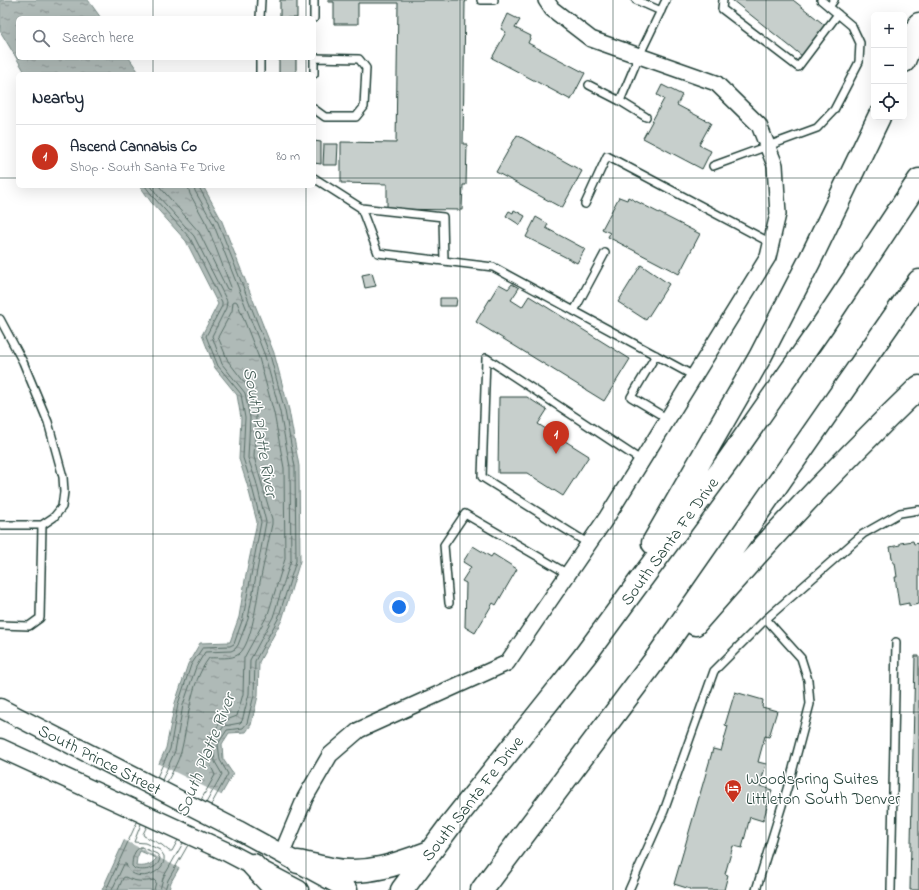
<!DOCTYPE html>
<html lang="en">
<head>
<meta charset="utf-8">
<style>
  :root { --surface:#fff; --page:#f2f2f3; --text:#1f2937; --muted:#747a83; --line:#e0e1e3; --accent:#c8321e }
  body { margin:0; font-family:"Indie Flower",sans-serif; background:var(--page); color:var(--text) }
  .controls { position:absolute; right:12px; top:12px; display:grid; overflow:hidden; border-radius:6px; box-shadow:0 4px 16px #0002 }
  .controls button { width:36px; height:36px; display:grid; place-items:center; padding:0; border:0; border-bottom:1px solid var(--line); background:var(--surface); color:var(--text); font:20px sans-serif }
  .you { position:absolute; left:399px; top:607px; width:14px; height:14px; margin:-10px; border:3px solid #fff; border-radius:50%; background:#1a73e8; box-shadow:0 0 0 6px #1a73e833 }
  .badge { display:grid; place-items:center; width:26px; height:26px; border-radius:50%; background:var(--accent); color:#fff; font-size:13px; font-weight:700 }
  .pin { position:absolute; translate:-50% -33px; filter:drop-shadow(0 1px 2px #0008) }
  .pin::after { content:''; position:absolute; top:21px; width:14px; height:12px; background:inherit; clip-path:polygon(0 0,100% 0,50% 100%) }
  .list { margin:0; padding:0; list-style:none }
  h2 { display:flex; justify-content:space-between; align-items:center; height:52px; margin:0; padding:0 16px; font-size:17px }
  h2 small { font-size:13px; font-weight:400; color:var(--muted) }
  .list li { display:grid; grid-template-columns:26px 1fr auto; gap:12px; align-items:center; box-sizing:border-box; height:64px; padding:0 16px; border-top:1px solid var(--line) }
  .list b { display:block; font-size:15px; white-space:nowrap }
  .list p { margin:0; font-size:13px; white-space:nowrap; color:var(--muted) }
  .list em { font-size:13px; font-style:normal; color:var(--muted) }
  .icon { flex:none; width:22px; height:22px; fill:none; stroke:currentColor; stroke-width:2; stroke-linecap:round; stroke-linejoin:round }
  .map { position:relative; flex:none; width:919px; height:890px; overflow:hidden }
  .search { position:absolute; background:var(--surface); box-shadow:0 4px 16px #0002; left:16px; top:16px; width:300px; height:44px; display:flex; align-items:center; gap:10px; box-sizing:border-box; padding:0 14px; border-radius:6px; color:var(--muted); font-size:15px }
  .panel { position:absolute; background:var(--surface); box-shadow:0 4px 16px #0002; left:16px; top:72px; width:300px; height:116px; border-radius:6px }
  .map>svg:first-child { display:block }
</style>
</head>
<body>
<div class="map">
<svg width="919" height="890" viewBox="0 0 919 890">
  <defs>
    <pattern id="water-ripples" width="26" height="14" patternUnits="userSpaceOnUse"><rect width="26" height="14" fill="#afbab7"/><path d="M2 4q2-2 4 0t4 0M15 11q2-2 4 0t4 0" fill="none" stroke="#8e9896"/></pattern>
  </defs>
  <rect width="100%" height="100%" fill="#fff"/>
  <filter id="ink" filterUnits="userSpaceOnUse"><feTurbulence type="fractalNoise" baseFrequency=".025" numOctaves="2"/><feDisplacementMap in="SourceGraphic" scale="8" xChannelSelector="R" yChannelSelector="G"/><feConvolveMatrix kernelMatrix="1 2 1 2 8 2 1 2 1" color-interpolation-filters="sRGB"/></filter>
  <g filter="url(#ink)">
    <!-- water -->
    <path fill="url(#water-ripples)" stroke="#758883" fill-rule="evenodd" d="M0,0H88L101,18H18V58H129L140,74H26L0,31Z
      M140,186H203L221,219L274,353L289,410L299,466L300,561L282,620L259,662L258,696L251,725L246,732L229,733L222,744L223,759L233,774L171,882L169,890H102L166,748L175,703L188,664L200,643L230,642L239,617L245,580L257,522L247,484L239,459L241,418L237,395L215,368L202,335L218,304L186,241L151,202ZM140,851L156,858V859C150,866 144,867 136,866L137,858Z"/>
    <!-- pier -->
    <path fill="#fff" d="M157,763L223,796L181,869L122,839Z"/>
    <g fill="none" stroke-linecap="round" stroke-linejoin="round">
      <!-- shore -->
      <path stroke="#596f68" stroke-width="1" d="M145,186L155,199L190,238L222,302V306L206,336L218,366L241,394L245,418L243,458L251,483L261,522L243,618L234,644L230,646L203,647L191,665L178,704L170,749L157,777
        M151,186L158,196L194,236L227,301L226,308L212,336L222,364L245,393L250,418L248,458L256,481L266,522L248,619L238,645L235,649L231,651L205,652L196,667L183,705L175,751L162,780
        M159,186L199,232L227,289L230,290L231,287L207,225L190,194L188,186
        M194,186L195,191L213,223L265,356L280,412L290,467L291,560L273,617L250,660L249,694L242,721L240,723L224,726L215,739L213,743L215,762L222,774L206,803
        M199,186L200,189L217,220L270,355L285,411L295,467L296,561L278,619L255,661L254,695L247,723L243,728L227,730L218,744L220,760L228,774L211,805
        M167,782C172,773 178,762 181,752C189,720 189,685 209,658C218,657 231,660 239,654C252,644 257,598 260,582C264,562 268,544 272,524V519L254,457L256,418L251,391L228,361L218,337L232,311L233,302L235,301L237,302L259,358L274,413L284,468L285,559L268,614L244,658L243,694L237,716L221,722L208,739L207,745L209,762L215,775L201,800
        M147,826L143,834L144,836L162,845L169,851H172L178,840
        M141,847L157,854L160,858C158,870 144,871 135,869L132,866C132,859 134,849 141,847Z
        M106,890L137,822
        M112,890L124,864H126C131,885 167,875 164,856L160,850L145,843L134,842L141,824
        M118,890L123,878L125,877C135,882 144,882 154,880L156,882L154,890
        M160,890L163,878L183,843
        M165,890L168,880L188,845"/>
    </g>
    <!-- building -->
    <path fill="#c7cfcc" stroke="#1f3d34" d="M280,0H297V18H280Z
      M328,0H466V2H465L463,144H467L466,185H463L462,210L387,209V184L341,183V142L396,143L398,3H358V24H334V2H328Z
      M732,0H793L826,26L802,56Z
      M508,14L520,20L515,28L531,36L528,43L585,73L571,100L492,58L506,32L501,29Z
      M279,58H296V74H279Z
      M662,85L682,95L677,105L711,123L699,145L711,151L702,169L643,138L664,99L657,95Z
      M517,135L582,171L562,208L496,172Z
      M314,141L321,142V164L314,163Z
      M324,144H338L337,165H323Z
      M619,197L627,200L628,197L700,234L679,274L608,237L610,233L602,229Z
      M514,210L525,216L520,225L506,216L509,211L513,213Z
      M536,217L548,224L546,228L585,249L577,263L526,237Z
      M641,265L669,284L646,320L618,302Z
      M372,273L376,286L365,288L362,275Z
      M499,284L508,289L512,284L519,288L511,300L522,307L529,296L630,359L604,401L476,322Z
      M440,298H457L456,306H440Z
      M499,397H527L547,410L538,424L589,456L563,496L527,473H498Z
      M913,541L914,544L919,543V604L909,606V603L899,605L895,577H897L895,563H893L890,547L900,545V543Z
      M473,546L491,557L493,554L517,569L496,605L493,603L475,633L465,627L466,583L462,581L471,567L463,562Z
      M915,656H919V890H910Z
      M735,692L763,700L762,707L777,711L769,737L765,736L758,762L766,764L760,786L772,790L763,821L750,817L742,848L733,846L725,874L728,875L724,890H690V889L674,884L713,749L721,751L728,726L725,725Z"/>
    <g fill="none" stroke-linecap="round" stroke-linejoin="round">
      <!-- service casing -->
      <g stroke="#1f3d34" stroke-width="10">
        <path id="service" d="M481,0H494
          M636,0L661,11
          M723,0L722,9L798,67L838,14
          M829,7L834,0
          M260,18L261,0
          M314,18V0
          M314,58L359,59L366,68L364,107L356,117H325L314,109
          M260,74V58
          M314,74V58
          M589,85L620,101L646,117
          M620,101L639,56L666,0
          M713,166L817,128L834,110L859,62L860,43L852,26L821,0
          M314,178L361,208L378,253L493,267L694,376
          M585,204L607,156L771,243
          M361,208L443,217L444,261
          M574,311L605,253
          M0,319L23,362L48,422L63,477L64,492L62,507L54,517L42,525H0
          M656,355L631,397L668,419
          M589,544L482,477L486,358L642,461
          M449,603L444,545L465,514L568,574
          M0,625L29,626L40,618L42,525
          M629,890L664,811L714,671L766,619L863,534L900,513L919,510
          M756,890L791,776L810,704L808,680L801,658L766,619
          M891,890L896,642"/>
      </g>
      <!-- minor casing -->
      <g stroke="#1f3d34" stroke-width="18">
        <path id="minor" d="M282,853L305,798L330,755L359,730L507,663L607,517L768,257L778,214L775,165L759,125L716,83L591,39L552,9L546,0"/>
      </g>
      <!-- tertiary casing -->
      <g stroke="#1f3d34" stroke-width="21">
        <path id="tertiary" d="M0,708L238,830L348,890
          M0,748L227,852L299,890"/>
      </g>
      <!-- trunk casing -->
      <g stroke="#1f3d34" stroke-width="25">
        <path id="trunk" d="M904,61L919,24
          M653,543L760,357L809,262L879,117
          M695,624C766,542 841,462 919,387
          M298,862C309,864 320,867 331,869C366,876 398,864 430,852
          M253,865L276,890
          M402,890L451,824L584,657L728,461L823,325L919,180
          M482,890L658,656L919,281"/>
      </g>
      <!-- service -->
      <use href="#service" stroke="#fff" stroke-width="7"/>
      <!-- minor -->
      <use href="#minor" stroke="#fff" stroke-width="15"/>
      <!-- tertiary -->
      <use href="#tertiary" stroke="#fff" stroke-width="18"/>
      <!-- trunk -->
      <use href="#trunk" stroke="#fff" stroke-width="22"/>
    </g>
  </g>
  <!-- grid -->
  <path fill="none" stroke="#1f3d34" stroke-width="1" stroke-opacity="0.55" d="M153,0V18M306,0V18M460,0V890M613,0V890M766,0V890M153,58V74M306,58V74M0,178H18M314,178H919M153,186V890M306,186V890M0,356H919M0,534H919M0,712H919"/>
  <!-- icons -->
  <defs>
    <g id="hotel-pin" transform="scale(0.9)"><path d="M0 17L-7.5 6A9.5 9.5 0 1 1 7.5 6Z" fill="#c8321e" stroke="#fff"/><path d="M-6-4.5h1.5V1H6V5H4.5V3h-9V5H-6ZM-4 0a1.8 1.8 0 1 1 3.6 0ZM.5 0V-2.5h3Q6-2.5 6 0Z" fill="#fff"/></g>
  </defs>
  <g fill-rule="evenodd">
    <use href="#hotel-pin" x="733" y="788"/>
  </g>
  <g text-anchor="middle" stroke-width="3" stroke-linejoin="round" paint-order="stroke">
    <!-- street labels -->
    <g font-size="17" fill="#1f3d34" stroke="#fff">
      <text transform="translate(669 541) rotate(-54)" y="6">South Santa Fe Drive</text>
      <text transform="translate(100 759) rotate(27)" y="6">South Prince Street</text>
      <text transform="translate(472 798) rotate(-52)" y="6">South Santa Fe Drive</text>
    </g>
    <!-- poi labels -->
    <g font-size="17" fill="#1f3d34" stroke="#fff" text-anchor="start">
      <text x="746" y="784">Woodspring Suites<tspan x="746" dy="20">Littleton South Denver</tspan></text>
    </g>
    <!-- water labels -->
    <g font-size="18" font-style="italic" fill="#4a625b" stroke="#fff">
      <text transform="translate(261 432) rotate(80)" y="6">South Platte River</text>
      <text transform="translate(205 755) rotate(-68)" y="6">South Platte River</text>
    </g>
  </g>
</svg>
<div class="controls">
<button>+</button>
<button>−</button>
<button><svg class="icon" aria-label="locate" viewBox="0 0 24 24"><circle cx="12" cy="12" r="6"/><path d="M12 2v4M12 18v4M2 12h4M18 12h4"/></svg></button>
</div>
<div class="you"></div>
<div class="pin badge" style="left:556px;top:454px">1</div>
<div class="search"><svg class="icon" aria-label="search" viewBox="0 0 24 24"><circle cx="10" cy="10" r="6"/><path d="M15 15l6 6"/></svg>Search here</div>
<section class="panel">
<h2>Nearby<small></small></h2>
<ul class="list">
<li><span class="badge">1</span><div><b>Ascend Cannabis Co</b><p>Shop · South Santa Fe Drive</p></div><em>80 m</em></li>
</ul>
</section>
</div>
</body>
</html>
